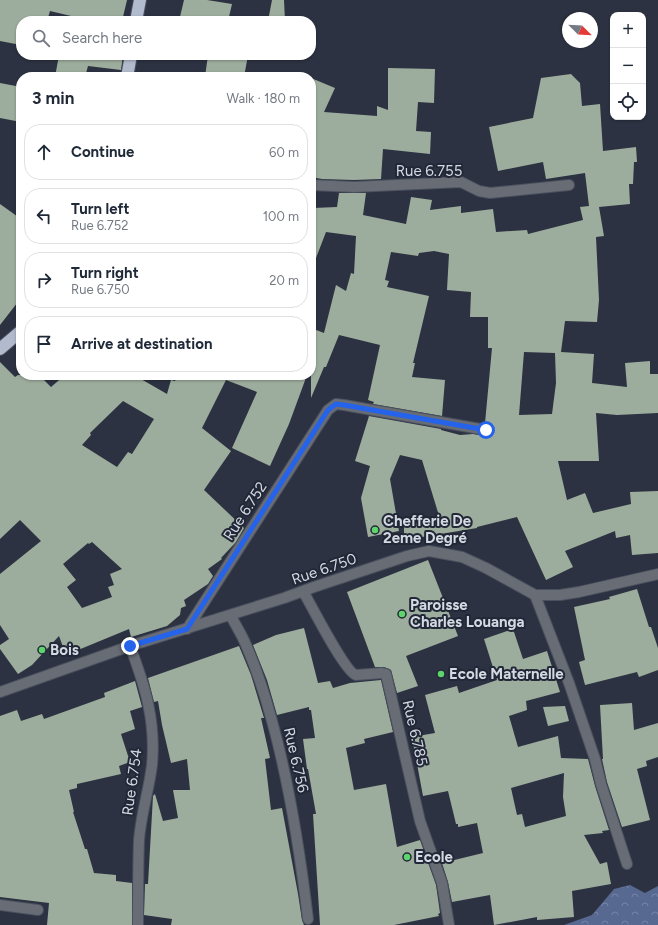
<!DOCTYPE html>
<html lang="en">
<head>
<meta charset="utf-8">
<style>
  :root { --surface:#fff; --page:#f2f2f3; --text:#1f2937; --muted:#747a83; --line:#e0e1e3 }
  body { margin:0; font-family:Figtree,sans-serif; background:var(--page); color:var(--text) }
  .controls { position:absolute; right:12px; top:12px; display:grid; overflow:hidden; border-radius:8px; box-shadow:0 1px 3px #0004 }
  .controls button { width:36px; height:36px; display:grid; place-items:center; padding:0; border:0; border-bottom:1px solid var(--line); background:var(--surface); color:var(--text); font:20px sans-serif }
  .compass { position:absolute; left:562px; top:12px; width:36px; height:36px; border-radius:50%; background:var(--surface); box-shadow:0 1px 3px #0004; rotate:114deg }
  .stop { position:absolute; width:12px; height:12px; margin:-9px; border:3px solid #2563eb; border-radius:50%; background:#fff }
  .stop.end { background:#2563eb; border-color:#fff; box-shadow:0 1px 4px #0008 }
  .list { margin:0; padding:0; list-style:none }
  h2 { display:flex; justify-content:space-between; align-items:center; height:52px; margin:0; padding:0 16px; font-size:17px }
  h2 small { font-size:13px; font-weight:400; color:var(--muted) }
  .list li { display:grid; grid-template-columns:26px 1fr auto; gap:12px; align-items:center; box-sizing:border-box; height:56px; margin:0 8px 8px; padding:0 8px; border:1px solid var(--line); border-radius:16px }
  .list b { display:block; font-size:15px; white-space:nowrap }
  .list p { margin:0; font-size:13px; white-space:nowrap; color:var(--muted) }
  .list em { font-size:13px; font-style:normal; color:var(--muted) }
  .icon { flex:none; width:22px; height:22px; fill:none; stroke:currentColor; stroke-width:2; stroke-linecap:round; stroke-linejoin:round }
  .map { position:relative; flex:none; width:658px; height:925px; overflow:hidden }
  .search { position:absolute; background:var(--surface); box-shadow:0 1px 3px #0004; left:16px; top:16px; width:300px; height:44px; display:flex; align-items:center; gap:10px; box-sizing:border-box; padding:0 14px; border-radius:16px; color:var(--muted); font-size:15px }
  .panel { position:absolute; background:var(--surface); box-shadow:0 1px 3px #0004; left:16px; top:72px; width:300px; height:308px; border-radius:16px }
  .map>svg:first-child { display:block }
</style>
</head>
<body>
<div class="map">
<svg width="658" height="925" viewBox="0 0 658 925">
  <defs>
    <pattern id="forest-crowns" width="20" height="18" patternUnits="userSpaceOnUse"><rect width="20" height="18" fill="#576891"/><path d="M2 6a3 3 0 1 1 6 0M12 15a3 3 0 1 1 6 0" fill="none" stroke="#7684a5"/></pattern>
  </defs>
  <rect width="100%" height="100%" fill="#2c3241"/>
  <!-- forest -->
  <path fill="url(#forest-crowns)" d="M630,885L645,893L658,886V925H564L592,915L614,889Z"/>
  <!-- building -->
  <path fill="#9dad9d" fill-rule="evenodd" d="M0,0H127L122,21H92L50,11L47,21H21V45L0,41Z
    M184,0H207L232,4L228,21H179Z
    M272,0H284L285,21H268Z
    M59,55H123L121,70L88,66L85,77H55Z
    M208,55H248L244,77H205Z
    M388,68L435,69L434,103L418,102L416,131L431,132L430,154L383,149L381,179L354,180L322,179L311,177V78L335,88L324,112L377,116V106L388,110Z
    M571,74L580,83L582,106L600,104L603,151L636,147L637,162H634L633,184H629L630,204L599,207L604,236L596,237L599,300L597,322L565,321L561,352L594,354L592,383L627,387L625,363L650,361V374H658V413L617,415L596,413L599,461H558L567,500L585,493L593,513L631,504L630,492L658,491V553L632,555L630,535L616,538L615,531L565,551L573,567L546,580L517,517L477,527V528L416,538H404V525L440,519L422,460L400,455L390,479L399,531L368,537L361,498L370,466L355,461L369,416L441,429V430L460,435L473,434L485,436L491,434L492,427L490,425L485,423L492,348H488V317H470L471,292L447,290L449,254L434,251L419,253L418,256L391,252L385,280L389,281L387,287L429,296L413,363H415L412,377L445,380L442,416L373,404L374,402L368,400L380,345L339,335L326,367H324L311,398V328L324,333L336,285L346,291L351,273L354,274L356,236L326,232L316,258L313,208L337,207L339,193H366L363,215L406,224L411,197L432,200L430,210L461,206V213L493,209L496,232L527,230L528,234L583,220L580,207L589,206L585,173L546,179L543,162L498,171L489,127L533,118L541,78ZM524,352L555,353L556,383L552,414L519,415Z
    M0,83L21,87V122L0,118Z
    M0,204L21,219V298L0,325Z
    M0,362L15,377L18,375H39L51,387L65,375H134L167,394L171,380L175,381L178,375H307L289,424L270,466L232,448L257,392L226,380L202,428L231,451L204,490L244,528L236,542L221,558L222,559L208,569L213,576L208,584L184,600L186,606L181,608L180,615L167,626L131,637L129,629L66,655L59,636L32,665L18,674L0,649V645L9,639L0,625V574L41,541L20,520L0,539ZM123,401L154,419L132,454L128,452L117,467L82,445L91,435L90,433ZM92,542L122,569L110,574L114,585L108,587L112,597L82,608L67,587L76,580L63,564L88,543L89,544Z
    M428,560L458,636L406,656L418,686L397,693L391,670L384,667H375L347,592Z
    M637,589L649,627H651L658,648V670L639,677L637,672L585,685L579,662L585,660L574,607L610,599L609,597Z
    M304,628L318,683L330,681L333,688L350,683L381,680L393,732L364,739L365,743L346,748L354,790L386,784L397,847L420,840L436,885L440,913L438,914L439,916L394,925H320L313,814H316L308,769H307L303,739L315,738L311,710H309V707L277,715L267,680L253,645L276,635Z
    M513,629L523,659L547,651L560,692L526,701L527,710L509,716L518,747L558,736L561,758L588,759L595,786L609,830L602,831L603,833L584,835L600,864L607,862L611,884L572,891L574,917L537,920V917L494,925L490,895L452,902L448,882L442,863L483,853L477,823L458,827V824H456L448,791L423,796L412,737L435,733L425,695L457,686L459,693L497,680L484,639ZM564,773L563,797L566,816L525,827L522,814L517,815L511,788Z
    M239,646L251,675L264,718H261L270,758L265,759L271,810L282,808L298,894L302,920L304,925H171L172,919L144,915L145,884H148L153,796L155,794L163,821L178,818L173,790H190L187,759L171,763L162,725L158,701L154,702L148,678Z
    M135,681L142,707L130,711L135,729L121,734L130,762L119,766L121,774L77,784V788L69,790L74,812H73L85,849H87L94,873L116,875V881L132,883V925H47L49,903L0,897V716L17,710L21,721L42,714L44,719L105,697L104,693Z
    M632,703L634,730L658,723V757L646,761L647,766L637,769L650,820L622,827L607,782L602,759H603L600,705Z
    M565,706L569,721L548,726L543,707Z"/>
  <g fill="none" stroke-linecap="round" stroke-linejoin="round">
    <!-- minor casing -->
    <g stroke="#4a505e" stroke-width="12">
      <path id="minor" d="M311,185L354,187L461,182L479,191L490,193L569,185
        M303,591C311,605 345,672 356,675L382,673L386,674L420,821L442,883L449,925
        M535,595L569,683L595,759L601,784L627,864
        M231,616C236,626 242,635 246,645C257,670 265,695 272,721C290,786 300,852 308,919
        M187,629L328,410L336,404L344,405L486,430
        M130,646C145,686 156,721 152,765C149,790 141,814 139,840C138,868 138,897 138,925
        M0,692L130,646L284,598L314,587L407,556L429,551L462,557L486,568L535,595H560L579,592L658,574
        M0,905L38,910"/>
    </g>
    <!-- highway casing -->
    <g stroke="#4a505e" stroke-width="14">
      <path id="highway" d="M136,21L140,0
        M127,77L131,55
        M0,349L21,331"/>
    </g>
    <!-- minor -->
    <use href="#minor" stroke="#686c74" stroke-width="10"/>
    <!-- highway -->
    <use href="#highway" stroke="#b2bacd" stroke-width="12"/>
  </g>
  <g fill="none" stroke-linecap="round" stroke-linejoin="round">
    <!-- route -->
    <path stroke="#2563eb" stroke-width="5" d="M130,646L187,629L328,410L336,404L344,405L486,430"/>
  </g>
  <!-- markers -->
  <g fill="#5ed56c" stroke="#222837" stroke-width="1.5">
    <circle cx="375" cy="530" r="4"/>
    <circle cx="402" cy="614" r="4"/>
    <circle cx="42" cy="650" r="4"/>
    <circle cx="441" cy="674" r="4"/>
    <circle cx="407" cy="857" r="4"/>
  </g>
  <g text-anchor="middle" stroke-width="4" stroke-linejoin="round" paint-order="stroke">
    <!-- street labels -->
    <g font-size="15" fill="#d4d9e2" stroke="#222837">
      <text x="429" y="176">Rue 6.755</text>
      <text transform="translate(245 511) rotate(-57)" y="5">Rue 6.752</text>
      <text transform="translate(324 569) rotate(-19)" y="5">Rue 6.750</text>
      <text transform="translate(415 733) rotate(77)" y="5">Rue 6.785</text>
      <text transform="translate(296 760) rotate(77)" y="5">Rue 6.756</text>
      <text transform="translate(132 782) rotate(-82)" y="5">Rue 6.754</text>
    </g>
    <!-- poi labels -->
    <g font-size="15" font-weight="bold" fill="#d4d9e2" stroke="#222837" text-anchor="start">
      <text x="383" y="526">Chefferie De<tspan x="383" dy="17">2eme Degré</tspan></text>
      <text x="410" y="610">Paroisse<tspan x="410" dy="17">Charles Louanga</tspan></text>
      <text x="50" y="655">Bois</text>
      <text x="449" y="679">Ecole Maternelle</text>
      <text x="415" y="862">Ecole</text>
    </g>
  </g>
</svg>
<div class="controls">
<button>+</button>
<button>−</button>
<button><svg class="icon" aria-label="locate" viewBox="0 0 24 24"><circle cx="12" cy="12" r="6"/><path d="M12 2v4M12 18v4M2 12h4M18 12h4"/></svg></button>
</div>
<svg class="compass" viewBox="-18 -18 36 36"><path d="M0-13l5 13h-10z" fill="#e53935"/><path d="M0 13l5-13h-10z" fill="#747a83"/></svg>
<div class="stop" style="left:486px;top:430px"></div>
<div class="stop end" style="left:130px;top:646px"></div>
<div class="search"><svg class="icon" aria-label="search" viewBox="0 0 24 24"><circle cx="10" cy="10" r="6"/><path d="M15 15l6 6"/></svg>Search here</div>
<section class="panel">
<h2>3 min<small>Walk · 180 m</small></h2>
<ul class="list">
<li><svg class="icon" aria-label="ahead" viewBox="0 0 24 24"><path d="M12 20V5M6 11l6-6 6 6"/></svg><div><b>Continue</b></div><em>60 m</em></li>
<li><svg class="icon" aria-label="left" viewBox="0 0 24 24"><path d="M17 20v-9H6M10 6l-5 5 5 5"/></svg><div><b>Turn left</b><p>Rue 6.752</p></div><em>100 m</em></li>
<li><svg class="icon" aria-label="right" viewBox="0 0 24 24"><path d="M7 20v-9h11M14 6l5 5-5 5"/></svg><div><b>Turn right</b><p>Rue 6.750</p></div><em>20 m</em></li>
<li><svg class="icon" aria-label="arrive" viewBox="0 0 24 24"><path d="M6 21V4h12l-3 4 3 4H6"/></svg><div><b>Arrive at destination</b></div></li>
</ul>
</section>
</div>
</body>
</html>
